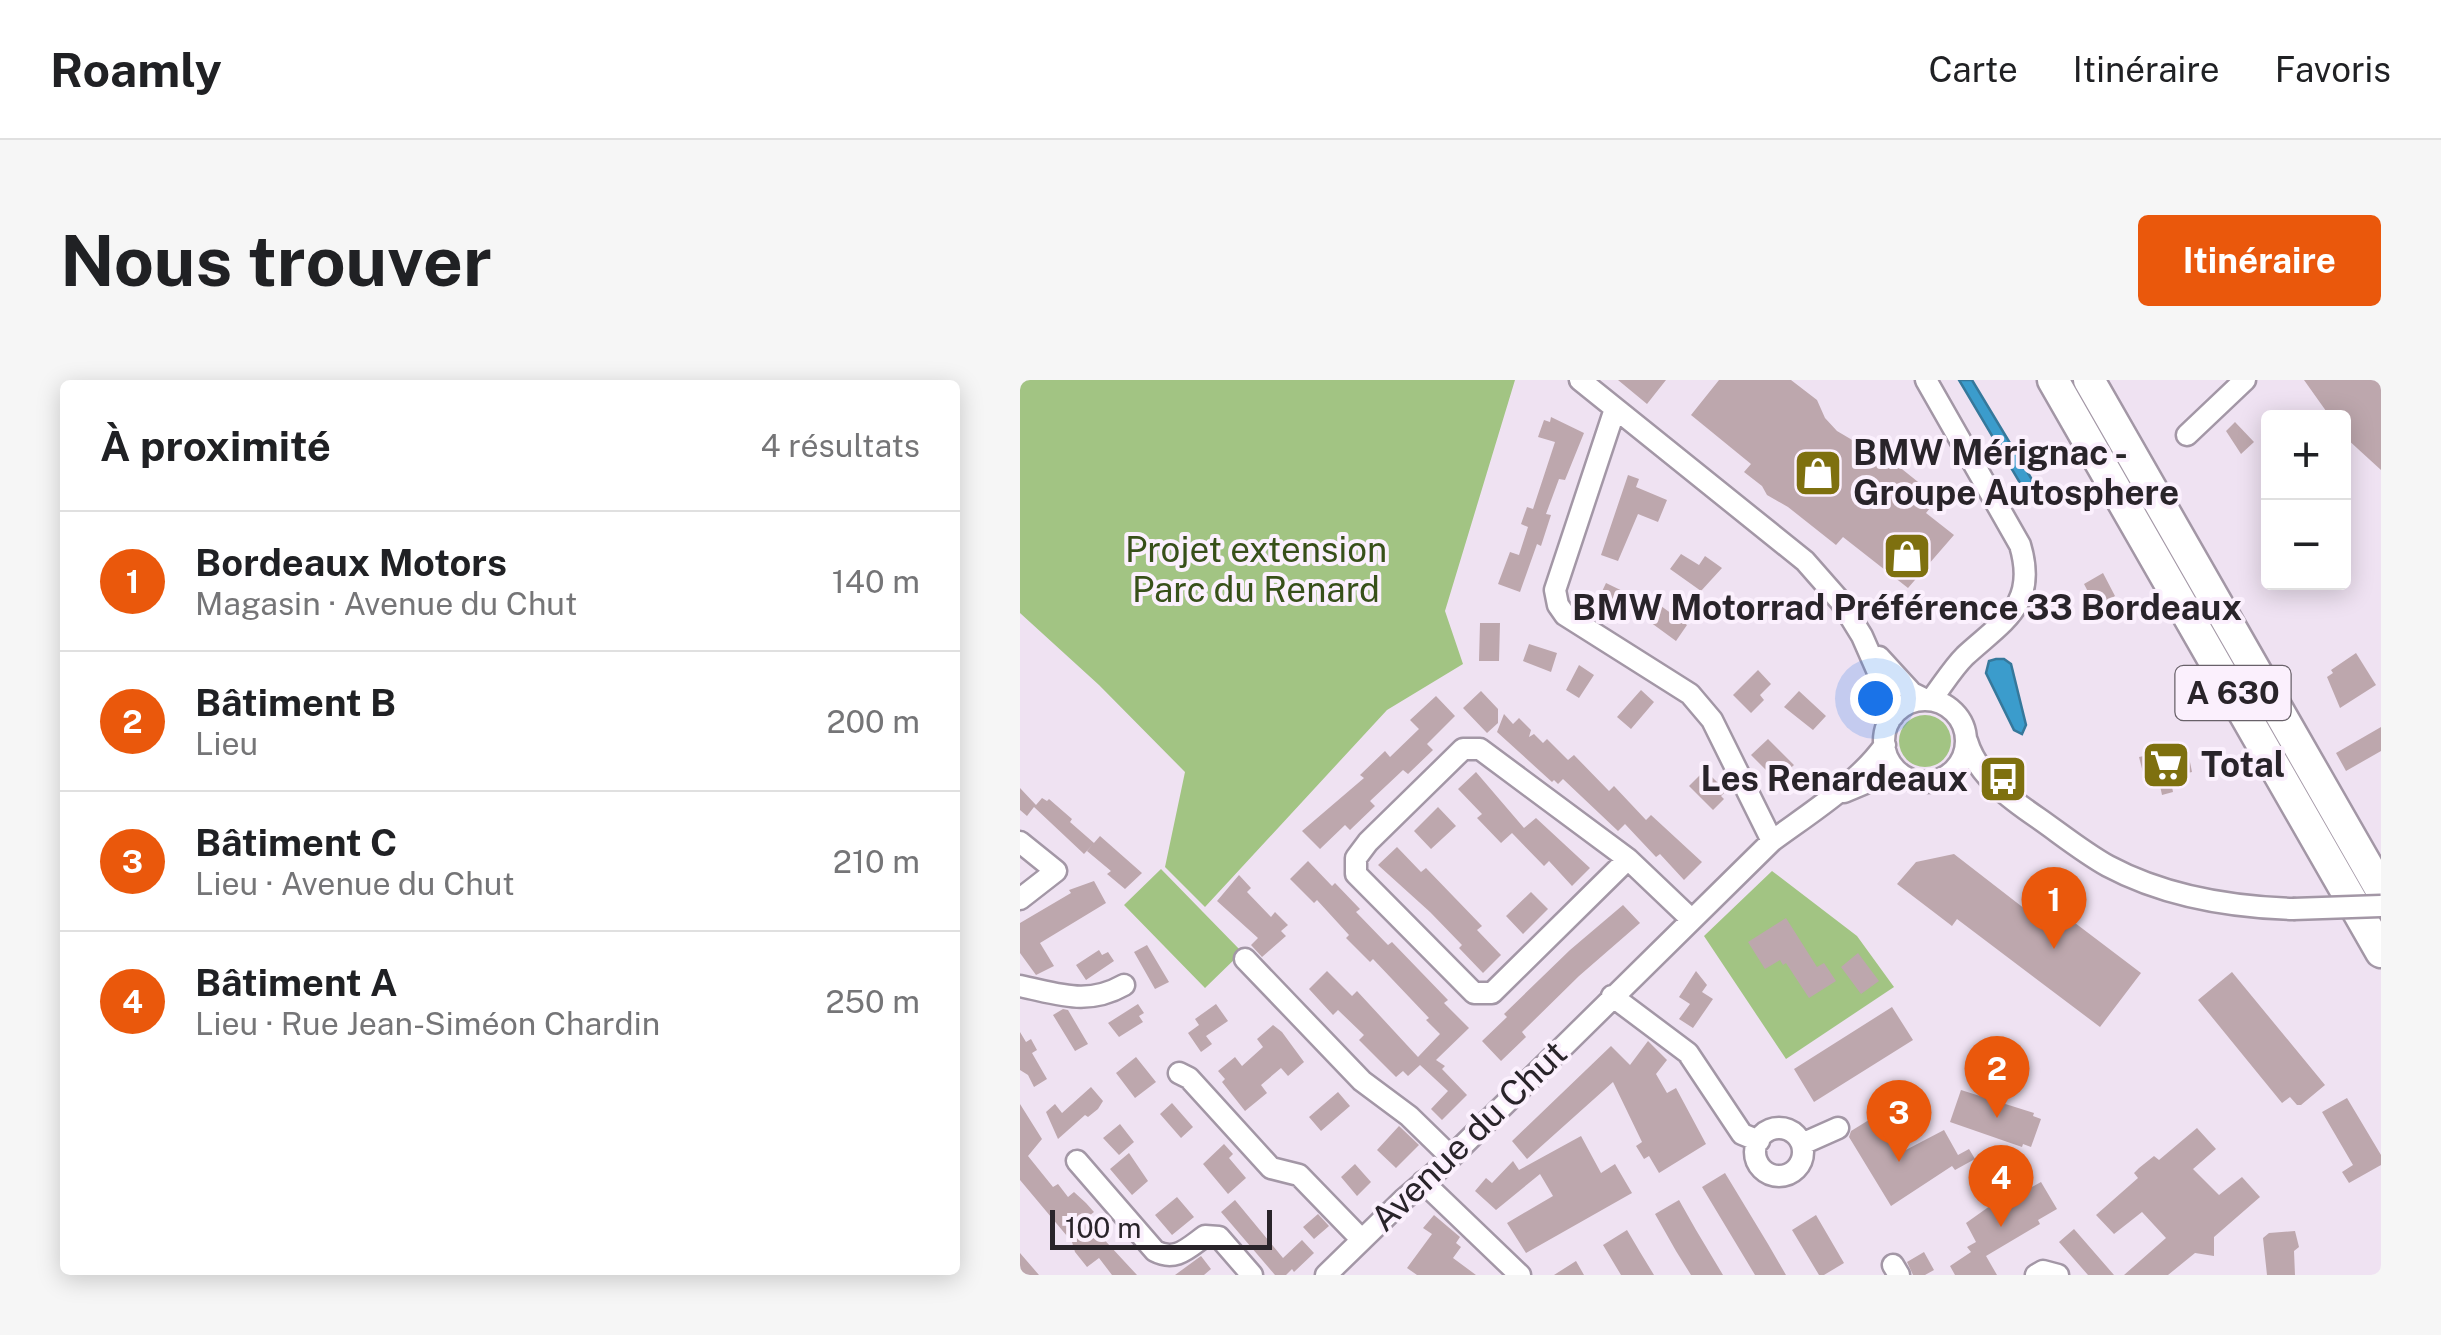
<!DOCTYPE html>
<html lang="fr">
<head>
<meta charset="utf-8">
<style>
  :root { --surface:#fff; --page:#f6f6f6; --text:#202124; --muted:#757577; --line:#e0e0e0; --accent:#ea580c }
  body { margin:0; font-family:"Public Sans",sans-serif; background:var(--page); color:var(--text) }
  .controls { position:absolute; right:30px; top:30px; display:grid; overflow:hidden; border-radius:10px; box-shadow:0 5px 25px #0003 }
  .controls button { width:90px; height:90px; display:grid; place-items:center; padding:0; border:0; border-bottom:2px solid var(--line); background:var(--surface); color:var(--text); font:50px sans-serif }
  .scale { position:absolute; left:30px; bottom:25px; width:222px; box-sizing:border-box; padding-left:10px; border:5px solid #29242a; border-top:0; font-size:28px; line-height:35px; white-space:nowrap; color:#29242a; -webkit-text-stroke:8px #fbf0fd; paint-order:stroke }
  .you { position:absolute; left:855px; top:318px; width:35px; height:35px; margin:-25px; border:8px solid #fff; border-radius:50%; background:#1a73e8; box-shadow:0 0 0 15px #1a73e833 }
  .badge { display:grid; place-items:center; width:65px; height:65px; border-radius:50%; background:var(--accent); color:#fff; font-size:32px; font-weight:700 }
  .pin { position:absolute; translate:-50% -82px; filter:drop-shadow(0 2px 5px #0008) }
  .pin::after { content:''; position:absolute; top:52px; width:35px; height:30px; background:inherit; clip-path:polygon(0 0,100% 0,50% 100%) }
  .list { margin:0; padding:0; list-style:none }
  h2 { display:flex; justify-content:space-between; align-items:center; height:130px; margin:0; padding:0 40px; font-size:42px }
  h2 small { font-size:32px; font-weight:400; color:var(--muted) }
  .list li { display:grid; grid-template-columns:65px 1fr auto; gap:30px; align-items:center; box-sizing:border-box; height:140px; padding:0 40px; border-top:2px solid var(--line) }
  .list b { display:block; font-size:38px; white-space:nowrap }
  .list p { margin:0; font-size:32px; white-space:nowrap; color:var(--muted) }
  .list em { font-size:32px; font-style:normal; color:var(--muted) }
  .map { position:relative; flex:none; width:1361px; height:895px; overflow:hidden; border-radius:10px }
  header { display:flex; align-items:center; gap:60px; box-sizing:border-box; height:140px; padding:0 50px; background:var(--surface); border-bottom:2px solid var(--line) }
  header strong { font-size:48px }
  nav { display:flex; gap:55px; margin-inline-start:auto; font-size:35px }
  .intro { display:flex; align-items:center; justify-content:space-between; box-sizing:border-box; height:240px; padding:0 60px }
  h1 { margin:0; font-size:70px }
  .button { padding:25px 45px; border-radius:10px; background:var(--accent); color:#fff; font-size:35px; font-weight:700 }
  main { display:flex; gap:60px; padding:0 60px }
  aside { flex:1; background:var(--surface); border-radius:10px; box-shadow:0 5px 25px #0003 }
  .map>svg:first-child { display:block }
</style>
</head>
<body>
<header>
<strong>Roamly</strong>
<nav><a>Carte</a><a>Itinéraire</a><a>Favoris</a></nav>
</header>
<div class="intro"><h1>Nous trouver</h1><a class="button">Itinéraire</a></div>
<main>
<aside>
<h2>À proximité<small>4 résultats</small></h2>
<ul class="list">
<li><span class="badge">1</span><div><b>Bordeaux Motors</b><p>Magasin · Avenue du Chut</p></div><em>140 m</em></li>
<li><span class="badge">2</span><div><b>Bâtiment B</b><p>Lieu</p></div><em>200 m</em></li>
<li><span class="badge">3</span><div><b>Bâtiment C</b><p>Lieu · Avenue du Chut</p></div><em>210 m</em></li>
<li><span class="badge">4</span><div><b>Bâtiment A</b><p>Lieu · Rue Jean-Siméon Chardin</p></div><em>250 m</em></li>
</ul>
</aside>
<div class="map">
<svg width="1361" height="895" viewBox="0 0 1361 895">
  <rect width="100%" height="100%" fill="#efe2f2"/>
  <!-- green -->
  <path fill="#a2c483" d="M0,0H495L425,231L443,284L367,330L185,527L145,487L165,392L79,305L0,233Z
    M879 361a26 26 0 1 1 52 0a26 26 0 1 1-52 0Z
    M141,489L222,572L185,608L104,525Z
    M752,491L837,556L874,607L766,679L684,556Z"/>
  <!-- water -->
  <path fill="#3b9ccc" stroke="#36789b" stroke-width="2.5" d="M939,0H952L1014,103L1003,108Z
    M976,279H984L991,284L1006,345L1002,354L994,350L966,293L969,281Z"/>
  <!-- building -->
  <path fill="#bda7ad" d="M598,0H646L627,24Z
    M699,0H771L797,20L805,38L817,51L839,64L857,69L918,118L906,133L934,155L888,208L823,157L816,165L768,127L747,115L742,106L724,92L731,84L671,35Z
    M1284,0H1361V90L1326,58L1324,38H1311Z
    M531,37L564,53L545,100L539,99L526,134L531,135L521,166L517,164L500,212L478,204L490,172L499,175L508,147L501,144L507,127L513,129L535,62L518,57L524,40L530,42Z
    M1215,42L1234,62L1221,74L1206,51Z
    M608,95L619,99L616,107L647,120L638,142L618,134L598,181L581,175Z
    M661,174L679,185L685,176L702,188L681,211L650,189Z
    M1083,193L1095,216L1076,227L1064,204Z
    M586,203L617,218L610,232L578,220Z
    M641,226L667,245L656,261L630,242Z
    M460,243H480L479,281H459Z
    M509,264L537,273L531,292L503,281Z
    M1336,273L1356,305L1320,328L1307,297L1313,293L1311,290Z
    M559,285L574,295L559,318L546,310Z
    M738,290L751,304L740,315L744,320L731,333L713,315Z
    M621,310L634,322L611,349L597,337Z
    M461,311L478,329V343L467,353L443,328Z
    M779,311L806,336L793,350L764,327Z
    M416,316L435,336L407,364L413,370L388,394L383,390L350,421L355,426L330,450L325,445L300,469L282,451L344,398L340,395L365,371L370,377L399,349L390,340Z
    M484,334L493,344L499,338L511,350L509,357L514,354L523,363L527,359L548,380L554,375L589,411L594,406L626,440L631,435L682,482L664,500L640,474L636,477L605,444L598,451L543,399L538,404L534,400L532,402L477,352Z
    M1361,347V371L1326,391L1316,373Z
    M748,359L774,385L760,398L754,391L751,395L731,375Z
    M1167,367L1172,392L1150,397L1153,412L1142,415L1139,401L1126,404L1119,377Z
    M685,390L706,411L701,416L704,419L693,430L669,406Z
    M456,392L504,448L516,438L570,488L552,506L529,481L524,486L492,453L481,463L457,438L462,434L438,409Z
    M0,408L16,425L22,418L27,421L29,419L52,439L50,442L74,463L64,474L14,427L7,436L0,430Z
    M418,427L436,446L411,469L394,451Z
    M80,456L122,493L105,509L87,494L91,491L67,471Z
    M377,467L401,492L406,488L462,546L457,550L481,575L463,593L439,568L442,565L410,532L358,485Z
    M934,474L1018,539L1030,524L1121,593L1080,647L937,539L932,546L877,504L896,482Z
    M288,481L312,506L315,503L340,529L336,532L368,565L372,562L428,620L424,623L449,648L416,680L425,686L422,689L447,715L422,740L411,729L428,711L400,685L388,696L383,691L376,697L339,660L344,655L318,630L313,635L289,609L307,591L332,616L337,611L398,677L420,654L406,640L409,638L353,579L350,582L326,558L329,555L297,520L294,523L270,499Z
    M219,495L231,508L227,512L251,537L255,532L268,545L261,551L266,556L242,577L231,565L238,558L197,521Z
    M74,501L86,523L20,563L34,586L16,595L0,573V543L51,513L49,510Z
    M511,512L528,529L503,554L486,536Z
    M603,525L620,543L559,596L502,652L506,657L481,681L462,661L487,637L484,634L550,570Z
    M766,538L797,587L804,583L816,601L789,618L766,583L763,585L760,580L745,589L728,562Z
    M127,565L149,602L135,609L114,572Z
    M79,570L82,575L88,572L94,581L66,600L56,585Z
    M838,573L859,601L841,614L821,587Z
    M676,591L687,605L682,612L693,619L673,648L659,639L670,624L659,617Z
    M1212,592L1305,705L1281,725H1277L1270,717L1262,723L1178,620Z
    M118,624L124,633L119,636L123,642L99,657L88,643Z
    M196,624L208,641L186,656L192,664L181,672L168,653L179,645L175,639Z
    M872,627L893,660L794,722L774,689Z
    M43,629L48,630L68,664L55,671L33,635Z
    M253,645L262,652L284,682L268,696L261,688L241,705L247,713L225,731L202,702L205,699L198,691L215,677L222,686L243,667L237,659Z
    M0,652L6,662L11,659L17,670L12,673L27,699L14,707L8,695L0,690Z
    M628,661L647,680L636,694L647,713L656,708L686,764L639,793L629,776L624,779L616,766L622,762L593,702L507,779L492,761L591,666L610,685Z
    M116,677L136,702L115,718L96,693Z
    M71,707L83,721L78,729L68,737L65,735L38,759L26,732L35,724L42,733Z
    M941,710L1014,733L1013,736L1021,739L1011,767L1003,764L1002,767L930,742Z
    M318,712L330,726L301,751L289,737Z
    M1327,718L1361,775V785L1329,803L1322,792L1333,785L1302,732Z
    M152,723L173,747L161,758L140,734Z
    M0,724L22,759L8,776L33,807L38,804L48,817L54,812L66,823L74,832L65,839L117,895H92L79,878L67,887L55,872L52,862L0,800Z
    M857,735L880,773L924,750L938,775L949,769L955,779L935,790L932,786L871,826L829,757L831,751Z
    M100,744L114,762L99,775L83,758Z
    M379,746L399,765L376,788L357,770Z
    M1177,748L1196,769L1173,789L1199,815L1222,797L1240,817L1194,857V876L1175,873L1148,895H1104L1146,858L1122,832L1094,854L1076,835L1118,798L1114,793L1119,788L1134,776L1139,780Z
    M561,756L581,793L595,784L612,813L506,873L487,843L533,816L520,794L476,830L455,811L466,798L472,803L493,781L499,790Z
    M204,764L213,774L209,778L226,798L208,814L183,784Z
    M109,773L128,801L112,815L90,789Z
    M335,784L351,802L337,816L321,797Z
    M995,784L1010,808L1021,802L1037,829L1018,840L1020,844L966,876L977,895H935L930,886L951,872L947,867L956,862L946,843L991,811L979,795Z
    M705,793L748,864L766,895H735L682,807Z
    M157,817L174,837L152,855L135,835Z
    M215,820L263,878L282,860L294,873L274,892L272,889L266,895H255L201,832Z
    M659,820L676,850L703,895H671L656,871L635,834Z
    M298,834L309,846L294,859L283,847Z
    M414,835L440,857L436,863L441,867L433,878L456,895H397L387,888L412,854L403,848Z
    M796,835L824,883L804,895H799L772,850Z
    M1054,849L1094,895H1068L1039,862Z
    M607,850L620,872L634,895H601L583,865Z
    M1275,851L1279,867L1274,871L1275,895H1247L1243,858L1249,853Z
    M904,872L914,890L905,895H893L887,882Z
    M0,873L19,895H0Z
    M181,876L191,889L184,895H155Z
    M556,881L564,895H534Z"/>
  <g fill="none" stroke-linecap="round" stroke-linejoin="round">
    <!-- minor casing -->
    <g stroke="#a397a6" stroke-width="25">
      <path id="minor" d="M560,0L785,181L821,222L842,256L868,315L873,336
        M906,0L1000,165C1018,225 983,241 945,276C932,289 922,306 911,320
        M595,29L535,210L538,225L545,235L670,314L692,340L752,461
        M1167,55L1225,0
        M859,277L892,313L906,320
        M864 361a41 41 0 1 1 82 0a41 41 0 1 1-82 0Z
        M947,361C957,395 990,419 1018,438C1041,454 1063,472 1088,486C1144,516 1210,527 1273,529
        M824,412L855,399L883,396
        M0,462L36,491L0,519
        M608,479L472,613H454L336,494V478L348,462L443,369H460L608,479L671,539
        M225,579L342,701L389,736L431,777
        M0,606C39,614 67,626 104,605
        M592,616L668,673L722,754L739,761
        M159,693L169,698L251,788L279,795L342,860
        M735 772a24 24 0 1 1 48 0a24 24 0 1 1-48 0Z
        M782,764L818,748
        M57,781L135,871C156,882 168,868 185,856L199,857L232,895
        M403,802L500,895
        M873,885L879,895
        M306,895L384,819L418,790L752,461C790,433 837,404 865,365
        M1016,895L1023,891L1038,895"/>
    </g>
    <!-- highway casing -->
    <g stroke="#a397a6" stroke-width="35">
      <path id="highway" d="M1033,0L1361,572
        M1069,0L1361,510"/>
    </g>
    <!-- minor -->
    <use href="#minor" stroke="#fff" stroke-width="20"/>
    <!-- highway -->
    <use href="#highway" stroke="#fff" stroke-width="30"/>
    <!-- minor-bridge casing -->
    <g stroke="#a397a6" stroke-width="25" stroke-linecap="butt">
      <path id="minor-bridge" d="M1273,529L1361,526"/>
    </g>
    <!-- minor-bridge -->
    <use href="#minor-bridge" stroke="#fff" stroke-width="20"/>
  </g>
  <!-- icons -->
  <defs>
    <g id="shop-square" transform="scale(2.5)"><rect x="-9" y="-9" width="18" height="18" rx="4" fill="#7e700f" stroke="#fbf0fd"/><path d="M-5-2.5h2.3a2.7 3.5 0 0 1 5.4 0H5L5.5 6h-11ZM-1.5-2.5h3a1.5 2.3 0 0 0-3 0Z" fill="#fff"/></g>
    <g id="supermarket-square" transform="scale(2.5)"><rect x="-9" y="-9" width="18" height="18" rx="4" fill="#7e700f" stroke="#fbf0fd"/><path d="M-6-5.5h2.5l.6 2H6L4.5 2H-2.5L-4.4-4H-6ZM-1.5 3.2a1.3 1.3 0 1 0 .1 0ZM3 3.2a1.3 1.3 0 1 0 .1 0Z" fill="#fff"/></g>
    <g id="bus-square" transform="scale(2.5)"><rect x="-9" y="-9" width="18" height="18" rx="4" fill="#7e700f" stroke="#fbf0fd"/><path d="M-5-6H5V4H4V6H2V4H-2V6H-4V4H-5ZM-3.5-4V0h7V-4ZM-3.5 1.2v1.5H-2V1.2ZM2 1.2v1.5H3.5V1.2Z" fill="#fff"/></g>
  </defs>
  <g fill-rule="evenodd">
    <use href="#shop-square" x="798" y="93"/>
    <use href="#shop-square" x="887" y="176"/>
    <use href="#supermarket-square" x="1146" y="385"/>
    <use href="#bus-square" x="983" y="399"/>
  </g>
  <g text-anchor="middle" stroke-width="8" stroke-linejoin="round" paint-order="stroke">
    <!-- shield labels -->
    <rect fill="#fbf0fd" stroke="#686169" stroke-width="2.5" x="1155.5" y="286" width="115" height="54" rx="8"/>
    <g font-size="32" font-weight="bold" fill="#29242a">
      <text x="1213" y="324">A 630</text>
    </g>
    <!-- poi labels -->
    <g font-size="35" font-weight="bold" fill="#29242a" stroke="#fbf0fd" text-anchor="start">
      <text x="833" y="85">BMW Mérignac -<tspan x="833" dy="40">Groupe Autosphere</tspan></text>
      <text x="887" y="240" text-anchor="middle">BMW Motorrad Préférence 33 Bordeaux</text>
      <text x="1181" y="397">Total</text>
      <text x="948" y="411" text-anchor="end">Les Renardeaux</text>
    </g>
    <!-- park labels -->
    <g font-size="35" fill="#375019" stroke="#fbf0fd">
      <text x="236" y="182">Projet extension<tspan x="236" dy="40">Parc du Renard</tspan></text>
    </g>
    <!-- street labels -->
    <g font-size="35" fill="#29242a" stroke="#fbf0fd">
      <text transform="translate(449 756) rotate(-44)" y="12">Avenue du Chut</text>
    </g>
  </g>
</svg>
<div class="controls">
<button>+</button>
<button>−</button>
</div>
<div class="scale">100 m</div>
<div class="you"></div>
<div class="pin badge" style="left:1034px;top:569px">1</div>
<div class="pin badge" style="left:977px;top:738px">2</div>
<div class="pin badge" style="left:879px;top:782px">3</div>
<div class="pin badge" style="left:981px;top:847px">4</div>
</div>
</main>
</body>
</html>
